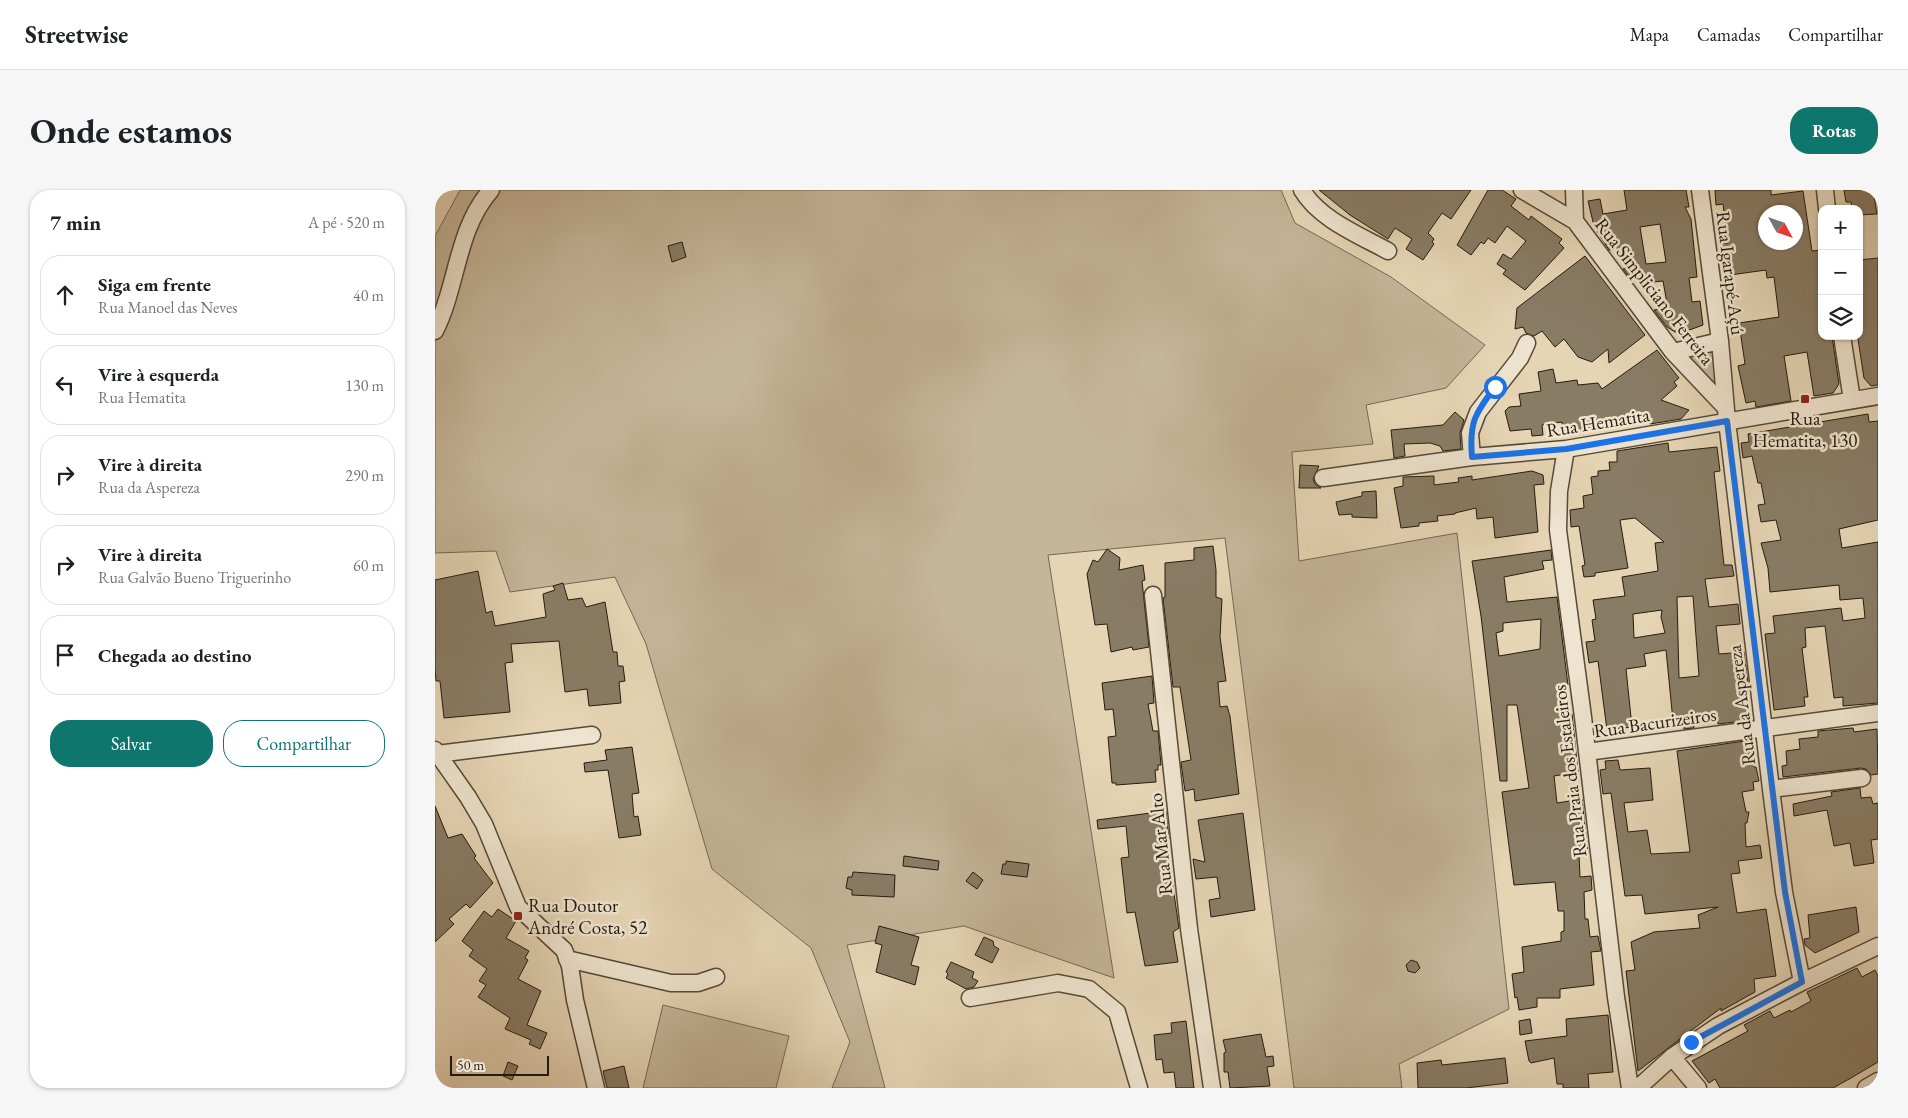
<!DOCTYPE html>
<html lang="pt">
<head>
<meta charset="utf-8">
<style>
  :root { --surface:#fff; --page:#f6f6f6; --text:#202124; --muted:#757577; --line:#e0e0e0; --accent:#0f766e }
  body { margin:0; font-family:"EB Garamond",serif; background:var(--page); color:var(--text) }
  .controls { position:absolute; right:15px; top:15px; display:grid; overflow:hidden; border-radius:10px; box-shadow:0 1px 4px #0004 }
  .controls button { width:45px; height:45px; display:grid; place-items:center; padding:0; border:0; border-bottom:1px solid var(--line); background:var(--surface); color:var(--text); font:25px sans-serif }
  .compass { position:absolute; left:1323px; top:15px; width:45px; height:45px; border-radius:50%; background:var(--surface); box-shadow:0 1px 4px #0004; rotate:130deg }
  .scale { position:absolute; left:15px; bottom:12px; width:99px; box-sizing:border-box; padding-left:5px; border:2px solid #251b0f; border-top:0; font-size:14px; line-height:18px; white-space:nowrap; color:#251b0f; -webkit-text-stroke:4px #efe4cf; paint-order:stroke }
  .stop { position:absolute; width:15px; height:15px; margin:-11px; border:4px solid #1a73e8; border-radius:50%; background:#fff }
  .stop.end { background:#1a73e8; border-color:#fff; box-shadow:0 1px 5px #0008 }
  .list { margin:0; padding:0; list-style:none }
  h2 { display:flex; justify-content:space-between; align-items:center; height:65px; margin:0; padding:0 20px; font-size:21px }
  h2 small { font-size:16px; font-weight:400; color:var(--muted) }
  .list li { display:grid; grid-template-columns:32px 1fr auto; gap:15px; align-items:center; box-sizing:border-box; height:80px; margin:0 10px 10px; padding:0 10px; border:1px solid var(--line); border-radius:20px }
  .list b { display:block; font-size:19px; white-space:nowrap }
  .list p { margin:0; font-size:16px; white-space:nowrap; color:var(--muted) }
  .list em { font-size:16px; font-style:normal; color:var(--muted) }
  .actions { display:flex; gap:10px; padding:15px 20px }
  .actions a { flex:1; padding:11px 0; border:1px solid var(--accent); border-radius:20px; text-align:center; font-size:18px; color:var(--accent) }
  .actions .main { background:var(--accent); color:#fff }
  .icon { flex:none; width:28px; height:28px; fill:none; stroke:currentColor; stroke-width:2; stroke-linecap:round; stroke-linejoin:round }
  .map { position:relative; flex:none; width:1443px; height:898px; overflow:hidden; border-radius:20px }
  header { display:flex; align-items:center; gap:30px; box-sizing:border-box; height:70px; padding:0 25px; background:var(--surface); border-bottom:1px solid var(--line) }
  header strong { font-size:24px }
  nav { display:flex; gap:28px; margin-inline-start:auto; font-size:18px }
  .intro { display:flex; align-items:center; justify-content:space-between; box-sizing:border-box; height:120px; padding:0 30px }
  h1 { margin:0; font-size:35px }
  .button { padding:12px 22px; border-radius:20px; background:var(--accent); color:#fff; font-size:18px; font-weight:700 }
  main { display:flex; gap:30px; padding:0 30px }
  aside { flex:1; background:var(--surface); border-radius:20px; box-shadow:0 1px 4px #0004 }
  .map>svg:first-child { display:block }
</style>
</head>
<body>
<header>
<strong>Streetwise</strong>
<nav><a>Mapa</a><a>Camadas</a><a>Compartilhar</a></nav>
</header>
<div class="intro"><h1>Onde estamos</h1><a class="button">Rotas</a></div>
<main>
<aside>
<h2>7 min<small>A pé · 520 m</small></h2>
<ul class="list">
<li><svg class="icon" aria-label="ahead" viewBox="0 0 24 24"><path d="M12 20V5M6 11l6-6 6 6"/></svg><div><b>Siga em frente</b><p>Rua Manoel das Neves</p></div><em>40 m</em></li>
<li><svg class="icon" aria-label="left" viewBox="0 0 24 24"><path d="M17 20v-9H6M10 6l-5 5 5 5"/></svg><div><b>Vire à esquerda</b><p>Rua Hematita</p></div><em>130 m</em></li>
<li><svg class="icon" aria-label="right" viewBox="0 0 24 24"><path d="M7 20v-9h11M14 6l5 5-5 5"/></svg><div><b>Vire à direita</b><p>Rua da Aspereza</p></div><em>290 m</em></li>
<li><svg class="icon" aria-label="right" viewBox="0 0 24 24"><path d="M7 20v-9h11M14 6l5 5-5 5"/></svg><div><b>Vire à direita</b><p>Rua Galvão Bueno Triguerinho</p></div><em>60 m</em></li>
<li><svg class="icon" aria-label="arrive" viewBox="0 0 24 24"><path d="M6 21V4h12l-3 4 3 4H6"/></svg><div><b>Chegada ao destino</b></div></li>
</ul>
<div class="actions"><a class="main">Salvar</a><a>Compartilhar</a></div>
</aside>
<div class="map">
<svg width="1443" height="898" viewBox="0 0 1443 898">
  <rect width="100%" height="100%" fill="#e6d5b5"/>
  <filter id="stains"><feTurbulence type="fractalNoise" baseFrequency=".004" numOctaves="4"/><feColorMatrix values="0 0 0 0 .2 0 0 0 0 .09 0 0 0 0 .02 0 0 0 .5 -.17"/></filter>
  <radialGradient id="worn" r=".72"><stop offset=".6" stop-color="#630" stop-opacity="0"/><stop offset="1" stop-color="#630" stop-opacity=".3"/></radialGradient>
  <!-- green -->
  <path fill="#c5b599" stroke="#756854" d="M25,0H846L860,33L956,87L1050,155L1011,198L931,215L938,254L857,262L864,371L1022,343L1074,819L964,874L967,898H859L790,348L613,365L679,788L529,736L412,755L450,898H397L415,852L376,758L277,679L211,454L180,387L75,402L61,361L0,363V46Z
    M1285,151L1290,217L1238,162Z
    M228,815L354,846L341,898H208Z"/>
  <!-- building -->
  <path fill="#897c65" stroke="#251b0f" fill-rule="evenodd" d="M884,0H1036L1016,29L1007,23L993,43L999,49L997,52L999,54L988,70L971,59L977,49L960,38L953,49L915,25Z
    M1053,0H1067L1081,9L1076,16L1094,30L1096,26L1127,49L1124,53L1129,58L1090,100L1068,84L1071,80L1062,74L1068,64L1076,69L1091,51L1072,36L1060,53L1053,48L1049,54L1046,52L1036,65L1022,55Z
    M1189,0H1251L1254,17H1250L1256,29L1262,87L1254,88L1257,112L1265,111L1268,135L1249,142H1240L1232,137L1219,120L1225,119L1223,114L1232,113L1228,91L1218,92L1217,90L1203,92L1202,88L1196,89L1188,79L1194,78L1191,58L1174,60L1159,36L1153,11L1165,9L1168,24L1192,20ZM1225,34L1231,72L1211,74L1205,37Z
    M1280,0H1336V5L1368,1L1377,61L1387,60V146H1397L1404,194L1398,203L1379,206L1372,162L1349,166L1356,211L1321,217L1320,211L1311,213L1303,176L1310,174L1304,133L1344,127L1339,87L1332,88L1331,80L1295,85L1294,74L1289,75L1287,53H1293L1288,14L1281,15ZM1330,22H1360V52H1330Z
    M1409,0H1438L1442,24L1424,25V19H1417L1416,12H1411Z
    M247,52L251,67L237,72L233,56Z
    M1150,66L1210,145L1174,173L1173,159L1157,172L1143,167L1129,149L1120,157L1107,141L1099,146L1091,143L1088,137L1080,139L1082,118Z
    M1443,68V195L1436,196L1429,188L1423,149L1424,70Z
    M1222,160L1244,188L1239,192L1242,196L1226,210L1254,220L1246,229L1215,234L1214,231L1158,241L1128,243L1127,232L1107,235L1108,245L1097,246L1096,239L1075,241L1070,221L1074,217L1086,216L1084,204L1106,201L1103,182L1118,179L1121,193L1142,190L1143,195L1163,193L1167,199Z
    M1020,222L1029,230L1025,243L1026,259L1008,261L1005,256L995,253L969,254L970,266L959,268L956,240L1008,235Z
    M1433,224L1434,232L1443,231V330L1404,339L1407,358L1443,352V513L1408,516V507L1399,508L1390,436L1370,438L1371,457L1367,458L1373,507H1369L1370,516L1339,520L1330,444L1340,443L1338,426L1406,418L1408,431L1430,428L1428,408L1405,410L1404,395L1335,402L1333,378L1326,353L1346,350L1341,330L1326,332L1323,315L1330,314L1326,293H1323L1317,266L1308,268L1306,253L1314,252L1313,244Z
    M1233,253L1234,262L1282,257L1285,281L1279,282L1289,375H1297L1299,386L1270,389L1274,417L1303,414L1305,434L1281,436L1284,464L1309,462L1313,492H1310L1315,530L1283,534L1282,526L1258,529L1259,538L1249,539L1248,529L1238,531L1231,460L1209,464L1211,476L1191,479L1197,537L1172,540L1163,471L1154,473L1151,452L1160,451L1157,430L1161,429L1158,410L1190,406L1187,387L1223,381L1220,353L1229,352L1200,328L1185,330L1193,378L1160,383V386L1149,387L1147,376L1150,375L1144,336L1136,337L1135,320L1149,318L1148,306L1158,304L1156,287L1163,286V281L1175,280L1174,272H1182V261ZM1258,406L1264,486L1244,488L1242,407ZM1227,420L1226,427L1230,443L1199,448L1198,424Z
    M865,275L884,276L878,289L880,294L886,298H864Z
    M1097,281L1108,285L1109,294L1099,295L1103,342L1060,348L1058,327L1042,329L1041,318L1020,323V324L1002,326L1003,331L984,333V336L966,338L959,298L968,296V287L999,286V295L1024,292L1023,288L1037,286V290Z
    M941,301L942,328L917,327V324L904,325L901,312L927,306V302Z
    M778,356L781,380V407L787,409L785,447L791,491L783,492L785,517L792,516L795,526L804,604L760,611L759,599L750,601L746,573V572L756,570L745,497H738L728,408L730,407V373L759,370V358Z
    M672,359L685,368L684,380L708,375L710,390L707,391L714,457L698,460L697,457L676,462L672,434L660,435L652,384L658,370L663,372Z
    M1116,360L1117,370L1107,371L1109,379L1069,387L1072,412L1122,407L1133,495L1124,496L1126,517H1131L1132,525L1137,524L1143,582L1119,586L1122,613L1147,609L1153,663L1144,664L1145,687L1156,686L1157,700L1149,702L1150,729H1153L1155,747L1163,746L1166,761L1156,762L1159,795L1125,799V808H1102V817L1084,820L1082,807L1080,808L1077,784L1089,782L1087,757L1126,751V742L1129,741V721H1123L1120,692L1079,695L1067,602L1094,598L1082,515H1072V591H1065L1046,426L1037,371ZM1106,429L1105,459L1064,466L1061,443L1068,441V433Z
    M43,381L51,423L57,421L60,436L111,427L108,404L120,400L118,396L128,393L133,410L147,408L151,417L170,412L178,462H182L183,476H188L190,491L184,492L186,513L154,516L152,499L130,502L124,451L76,454L78,472L70,473L75,522L9,528L5,491H1L0,478V390Z
    M717,486L719,513L713,514L718,541H723L726,575H723V580H720L721,592L681,595V593H677L673,547L681,546L678,519L670,520L667,493Z
    M1418,538L1419,542L1442,539L1443,584L1436,585L1431,579L1426,578L1348,587L1347,576L1352,575L1351,561L1365,559L1364,549L1383,547V541Z
    M1316,550L1319,577H1321L1324,591L1318,592L1319,600L1307,602L1311,622H1314L1312,633H1310L1311,657L1325,655L1327,668L1303,671L1305,683L1296,684L1302,723L1331,719L1341,786L1319,789L1320,802L1286,821V818L1203,881L1191,781L1200,780L1196,752L1219,742L1265,738L1263,725L1283,717L1210,724L1207,705L1190,706L1176,603L1168,604L1165,580L1171,579L1170,571L1183,570L1185,580L1215,578L1218,610L1189,613L1193,642L1212,640L1216,664L1255,662L1242,561Z
    M197,557L204,603L197,604L199,627L203,626L206,645L184,648L173,580L150,582L149,573L172,570L170,560Z
    M1425,598L1426,608L1436,607L1438,614L1443,613V649L1436,650L1439,673L1419,676L1415,653L1399,656L1392,620L1359,626L1358,614L1397,606L1396,602Z
    M0,616L13,648L27,644L41,666L39,668L58,693L35,718L31,714L14,729L19,734L0,752Z
    M731,621L734,649H731L744,738L738,742L743,772L710,776L700,722L692,723L686,668L694,667L691,636L663,639L662,630Z
    M808,623L820,720L776,727L774,710L785,708L782,687L761,689L758,669L770,672L763,630Z
    M469,666L504,671L503,680L468,676Z
    M571,671L594,674L592,687L566,684L568,674H571Z
    M418,682L460,685L459,707L417,705V700L411,698L413,687H417Z
    M538,682L548,690L542,699L531,691Z
    M1421,717L1424,742L1380,763L1370,755L1369,749L1375,748L1373,725Z
    M63,719L81,731L71,748L94,761L90,768L93,770L83,789L106,801L92,835L112,843L105,859L94,854L96,850L70,839L75,828L43,807L51,795L44,791L52,779L34,766L38,760L27,751L49,721L57,727Z
    M444,736L484,747L476,775L484,777L480,795L441,782L447,755L440,753Z
    M549,747L558,751L559,756L564,759L557,773L540,765Z
    M976,770L982,772L985,778L980,783L973,781L971,775Z
    M516,772L539,782L537,788L543,791L539,797L531,799L511,788L513,784L511,782Z
    M1422,778L1427,787L1440,780L1443,786V872L1416,888L1398,898H1285L1280,889L1274,893L1257,871L1313,841L1309,835L1335,821L1339,828L1355,820L1356,822L1376,811L1372,802Z
    M1173,825L1178,882L1153,884L1154,898H1128V894H1122L1119,868L1096,873L1094,871L1090,851L1132,846L1131,829Z
    M1095,829L1097,843L1085,845L1084,831Z
    M751,831L759,898H741L739,882L729,883L727,869L721,870L719,845L737,843L736,833Z
    M826,844L831,867L838,866L839,876L832,877L835,896L795,898L793,882H789V863L791,862L788,850Z
    M1070,868L1073,893L1031,898H983L982,873L1006,870L1007,875Z
    M73,872L83,876L77,890L68,886Z
    M189,876L194,898H172L168,881Z"/>
  <g fill="none" stroke-linecap="round" stroke-linejoin="round">
    <!-- minor casing -->
    <g stroke="#554a38" stroke-width="19">
      <path id="minor" d="M867,0C884,29 924,45 953,61
        M1087,0L1140,31L1238,162L1290,217
        M1139,0L1140,31
        M1265,0L1285,151L1292,231L1336,599L1349,702L1367,792
        M1390,0L1392,19
        M0,141C23,95 21,40 56,0
        M1407,146L1417,210
        M1238,162L1285,151
        M1131,259L1124,301L1123,340L1148,527L1181,807L1195,898
        M1037,267L1035,243L1043,222L1085,168L1092,153
        M888,288L1037,267L1131,259L1443,206
        M718,405L754,739L777,898
        M0,560L33,607L49,634L83,717L129,760L135,776L140,810L161,898
        M1152,562L1443,523
        M2,564L157,545
        M1336,599L1427,588
        M132,769L236,793H263L281,787
        M535,808L623,793L654,799L682,822L704,898
        M1237,867L1263,898
        M1203,898L1237,867L1283,836L1367,792L1443,756
        M1431,898L1443,891"/>
    </g>
    <!-- minor -->
    <use href="#minor" stroke="#efe4cf" stroke-width="16"/>
  </g>
  <g fill="none" stroke-linecap="round" stroke-linejoin="round">
    <!-- route -->
    <path stroke="#1a73e8" stroke-width="6" d="M1060,197C1040,224 1034,232 1037,267L1131,259L1292,231L1350,702L1367,792L1256,852"/>
  </g>
  <!-- markers -->
  <g fill="#8f2418" stroke="#efe4cf" stroke-width="2">
    <rect x="1365" y="204" width="10" height="10" rx="2.5"/>
    <rect x="78" y="721" width="10" height="10" rx="2.5"/>
  </g>
  <g text-anchor="middle" stroke-width="5" stroke-linejoin="round" paint-order="stroke">
    <!-- street labels -->
    <g font-size="19" fill="#251b0f" stroke="#efe4cf">
      <text transform="translate(1296 83) rotate(83)" y="7">Rua Igarapé-Açú</text>
      <text transform="translate(1220 101) rotate(52)" y="7">Rua Simpliciano Ferreira</text>
      <text transform="translate(1163 232) rotate(-9)" y="7">Rua Hematita</text>
      <text transform="translate(1306 515) rotate(-97)" y="7">Rua da Aspereza</text>
      <text transform="translate(1220 532) rotate(-8)" y="7">Rua Bacurizeiros</text>
      <text transform="translate(1134 581) rotate(-97)" y="7">Rua Praia dos Estaleiros</text>
      <text transform="translate(725 654) rotate(-96)" y="7">Rua Mar Alto</text>
    </g>
    <!-- poi labels -->
    <g font-size="19" fill="#251b0f" stroke="#efe4cf">
      <text x="1370" y="235">Rua<tspan x="1370" dy="22">Hematita, 130</tspan></text>
      <text x="93" y="722" text-anchor="start">Rua Doutor<tspan x="93" dy="22">André Costa, 52</tspan></text>
    </g>
  </g>
  <rect width="100%" height="100%" filter="url(#stains)"/>
  <rect width="100%" height="100%" fill="url(#worn)"/>
</svg>
<div class="controls">
<button>+</button>
<button>−</button>
<button><svg class="icon" aria-label="layers" viewBox="0 0 24 24"><path d="M12 4l9 5-9 5-9-5zM3 14l9 5 9-5"/></svg></button>
</div>
<svg class="compass" viewBox="-18 -18 36 36"><path d="M0-13l5 13h-10z" fill="#e53935"/><path d="M0 13l5-13h-10z" fill="#757577"/></svg>
<div class="scale">50 m</div>
<div class="stop" style="left:1060px;top:197px"></div>
<div class="stop end" style="left:1256px;top:852px"></div>
</div>
</main>
</body>
</html>
